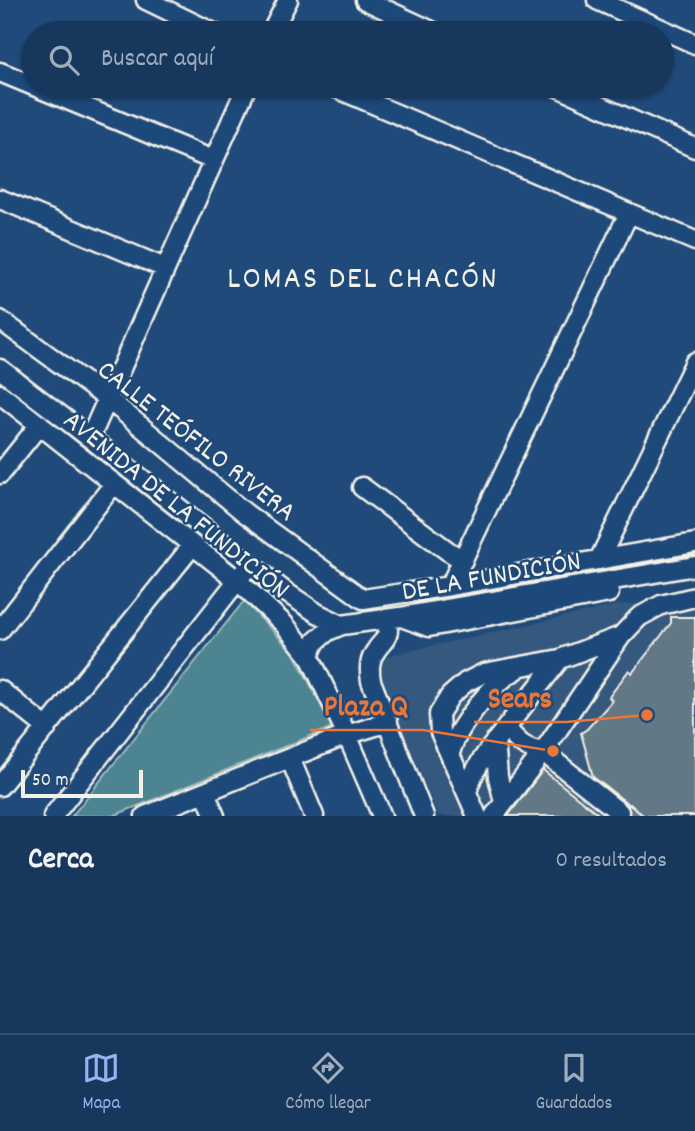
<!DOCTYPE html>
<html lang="es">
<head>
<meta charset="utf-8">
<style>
  :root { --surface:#17385c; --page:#203f62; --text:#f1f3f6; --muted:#9eacbb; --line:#365272; --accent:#95b2f1 }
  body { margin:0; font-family:Dekko,sans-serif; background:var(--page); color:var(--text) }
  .scale { position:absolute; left:21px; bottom:18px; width:122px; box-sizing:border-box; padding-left:7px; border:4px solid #f4f1e8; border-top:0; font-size:19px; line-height:24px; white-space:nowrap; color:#f4f1e8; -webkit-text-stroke:5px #1f4a7a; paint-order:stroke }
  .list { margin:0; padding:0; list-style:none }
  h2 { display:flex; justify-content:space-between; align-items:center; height:91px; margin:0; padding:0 28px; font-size:30px }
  h2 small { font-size:23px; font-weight:400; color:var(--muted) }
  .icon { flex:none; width:38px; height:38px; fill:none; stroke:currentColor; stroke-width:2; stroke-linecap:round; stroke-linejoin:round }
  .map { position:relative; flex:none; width:695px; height:816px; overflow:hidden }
  .search { position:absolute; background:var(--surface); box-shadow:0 2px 5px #0004; left:21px; right:21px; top:21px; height:77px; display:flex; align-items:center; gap:18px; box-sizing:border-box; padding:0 24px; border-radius:38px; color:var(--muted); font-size:26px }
  .sheet { height:217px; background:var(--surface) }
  nav { display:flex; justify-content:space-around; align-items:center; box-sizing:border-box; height:98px; border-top:2px solid var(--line); background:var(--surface); font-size:19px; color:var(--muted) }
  nav a { display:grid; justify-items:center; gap:4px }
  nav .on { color:var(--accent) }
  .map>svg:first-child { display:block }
</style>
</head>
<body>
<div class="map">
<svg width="695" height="816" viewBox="0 0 695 816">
  <rect width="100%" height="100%" fill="#1f4a7a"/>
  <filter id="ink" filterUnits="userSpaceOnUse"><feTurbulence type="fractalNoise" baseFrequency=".0143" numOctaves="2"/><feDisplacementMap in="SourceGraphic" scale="14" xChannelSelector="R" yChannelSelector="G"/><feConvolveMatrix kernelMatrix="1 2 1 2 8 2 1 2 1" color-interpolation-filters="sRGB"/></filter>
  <g filter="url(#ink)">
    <!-- built -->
    <path fill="#34587e" d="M695,600V816H438L385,686L381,669L386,658L395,654L617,605Z"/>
    <!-- green -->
    <path fill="#4e8491" stroke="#a1babc" stroke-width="2" d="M244,601L293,652L333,727L113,816H72Z"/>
    <!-- building -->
    <path fill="#647886" stroke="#f4f1e8" stroke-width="2" d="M671,617H695V816H644L593,777L581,733L587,729L612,701L609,697L629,670L632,673L671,623Z
      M543,770L601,816H508Z
      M630,804L644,816H617L619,812Z"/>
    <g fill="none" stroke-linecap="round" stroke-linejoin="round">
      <!-- minor casing -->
      <g stroke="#f4f1e8" stroke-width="23">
        <path id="minor" d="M146,0L214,33
          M365,0L436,33
          M597,0L695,44
          M271,33L288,0
          M0,72L213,160
          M331,86L695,241
          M555,86L695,148
          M0,199L165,268
          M0,320L108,399L245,513L363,599L450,586L695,543
          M0,369L90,438L287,593L317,613L342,625
          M0,394L237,580L284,624L309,655L347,735L382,816
          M90,438L247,86
          M0,474L40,424
          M362,487L448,551L463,560
          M599,560L695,362
          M450,586L629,213
          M404,618L429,627L609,593
          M386,619C388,624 389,630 387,635C385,641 380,644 377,649C369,659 369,669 371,681L424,816
          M0,630L113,485
          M309,655L316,641L328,631L342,625L400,617L695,566
          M0,690L47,728
          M506,728C519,743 523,748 543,752L619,812
          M495,741L498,777L504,802
          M450,754C455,729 493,682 516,670
          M290,758L314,816
          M0,786L192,546
          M205,792L215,816
          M467,793C473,766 493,745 509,724C526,702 543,681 560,659
          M53,816L244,572
          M145,816L347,735L388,722
          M477,816L440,732L439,714L450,696L466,682L484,673L560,659L621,636
          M494,816L543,752L621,636L639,617L661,605L695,597"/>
      </g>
      <!-- minor -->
      <use href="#minor" stroke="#1f4a7a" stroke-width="18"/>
    </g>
  </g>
  <g text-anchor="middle" stroke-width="5" stroke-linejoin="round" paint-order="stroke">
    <!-- street labels -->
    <g font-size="28" fill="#f4f1e8" stroke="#1f4a7a">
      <text transform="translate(198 439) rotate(38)" y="10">CALLE TEÓFILO RIVERA</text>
      <text transform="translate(178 503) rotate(39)" y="10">AVENIDA DE LA FUNDICIÓN</text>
      <text transform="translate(491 574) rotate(-10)" y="10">DE LA FUNDICIÓN</text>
    </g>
    <!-- quarter labels -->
    <g font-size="32" letter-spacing="2" fill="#f4f1e8" stroke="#1f4a7a">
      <text x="363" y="287">LOMAS DEL CHACÓN</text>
    </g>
  </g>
  <!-- callouts -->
  <path fill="none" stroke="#ea7738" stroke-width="2.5" d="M647 715L566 722H474M553 751L423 730H310"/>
  <g fill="#ea7738" stroke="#1f4a7a" stroke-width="2.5">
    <circle cx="647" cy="715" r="7"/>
    <circle cx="553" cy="751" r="7"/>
  </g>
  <g font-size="30" text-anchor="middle" font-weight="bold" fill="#ea7738" stroke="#1f4a7a" stroke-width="5" stroke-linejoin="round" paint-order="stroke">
    <text x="520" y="707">Sears</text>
    <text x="366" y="715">Plaza Q</text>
  </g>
</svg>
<div class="scale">50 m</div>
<div class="search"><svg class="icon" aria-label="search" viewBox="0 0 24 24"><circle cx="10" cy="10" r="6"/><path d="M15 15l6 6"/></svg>Buscar aquí</div>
</div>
<section class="sheet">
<h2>Cerca<small>0 resultados</small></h2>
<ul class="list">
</ul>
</section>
<nav>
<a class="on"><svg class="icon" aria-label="map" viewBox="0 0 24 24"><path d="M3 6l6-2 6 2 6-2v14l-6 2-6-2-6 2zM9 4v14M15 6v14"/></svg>Mapa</a>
<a><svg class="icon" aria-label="directions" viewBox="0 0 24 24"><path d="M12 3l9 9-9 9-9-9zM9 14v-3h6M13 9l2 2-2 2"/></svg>Cómo llegar</a>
<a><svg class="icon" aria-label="saved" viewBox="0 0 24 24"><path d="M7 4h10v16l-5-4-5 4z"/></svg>Guardados</a>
</nav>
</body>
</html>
